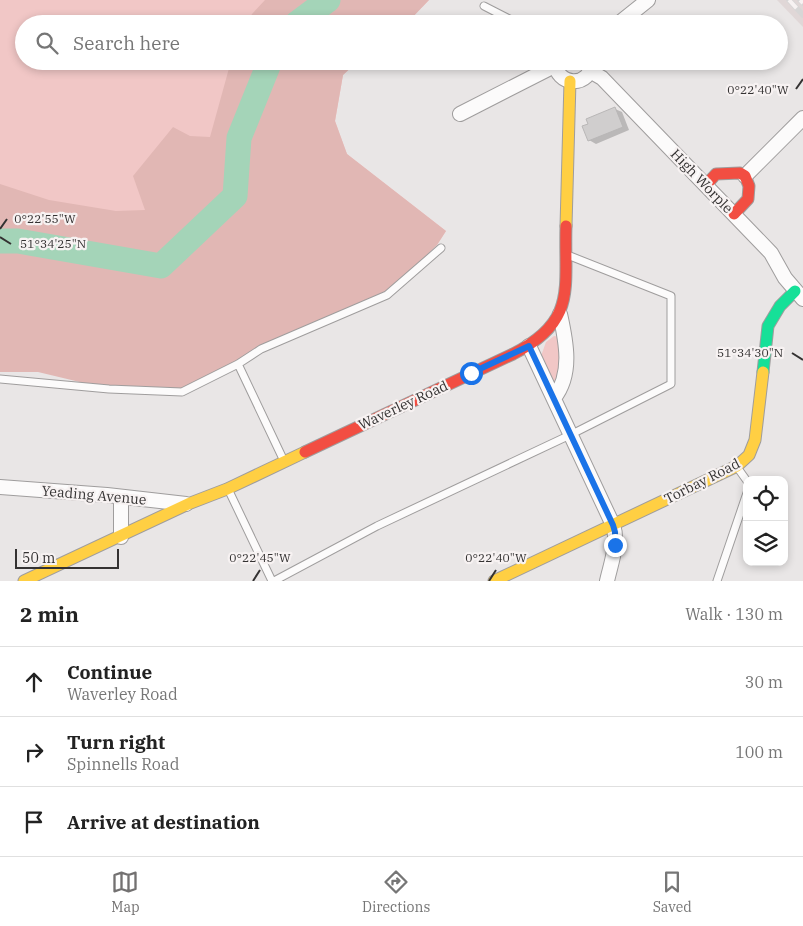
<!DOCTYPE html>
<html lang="en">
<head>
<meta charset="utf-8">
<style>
  :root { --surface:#fff; --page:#f6f6f6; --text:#222; --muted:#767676; --line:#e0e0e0; --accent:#737171 }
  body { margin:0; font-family:"IBM Plex Serif",serif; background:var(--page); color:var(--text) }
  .controls { position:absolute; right:15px; bottom:15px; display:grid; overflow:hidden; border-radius:10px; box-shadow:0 2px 8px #0003 }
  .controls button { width:45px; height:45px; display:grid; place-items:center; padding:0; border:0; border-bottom:1px solid var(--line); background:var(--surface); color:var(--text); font:25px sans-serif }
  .scale { position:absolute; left:15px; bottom:12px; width:104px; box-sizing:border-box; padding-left:5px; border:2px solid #343232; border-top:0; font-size:14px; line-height:18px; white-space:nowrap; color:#343232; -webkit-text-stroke:4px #f7f2f2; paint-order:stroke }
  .stop { position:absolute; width:15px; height:15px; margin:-11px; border:4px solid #1a73e8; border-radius:50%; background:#fff }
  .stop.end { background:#1a73e8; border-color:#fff; box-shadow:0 1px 5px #0008 }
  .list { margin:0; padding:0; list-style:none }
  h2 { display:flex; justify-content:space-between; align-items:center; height:65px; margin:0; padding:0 20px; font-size:21px }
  h2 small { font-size:16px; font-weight:400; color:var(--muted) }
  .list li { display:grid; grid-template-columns:32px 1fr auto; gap:15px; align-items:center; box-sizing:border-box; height:70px; padding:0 20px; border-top:1px solid var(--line) }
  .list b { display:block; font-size:19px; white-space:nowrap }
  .list p { margin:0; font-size:16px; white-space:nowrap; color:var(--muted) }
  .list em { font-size:16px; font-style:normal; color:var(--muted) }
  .icon { flex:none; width:28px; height:28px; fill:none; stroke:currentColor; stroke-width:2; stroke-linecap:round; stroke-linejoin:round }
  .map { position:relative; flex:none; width:803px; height:581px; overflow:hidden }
  .search { position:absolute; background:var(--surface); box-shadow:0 2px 8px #0003; left:15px; right:15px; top:15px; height:55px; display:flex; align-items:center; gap:12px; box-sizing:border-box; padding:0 18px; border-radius:28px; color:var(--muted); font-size:19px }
  .sheet { height:275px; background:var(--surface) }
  nav { display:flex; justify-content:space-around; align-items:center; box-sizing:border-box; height:70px; border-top:1px solid var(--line); background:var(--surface); font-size:14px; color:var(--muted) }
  nav a { display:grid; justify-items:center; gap:2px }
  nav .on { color:var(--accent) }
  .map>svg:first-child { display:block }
</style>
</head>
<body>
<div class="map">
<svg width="803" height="581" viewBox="0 0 803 581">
  <rect width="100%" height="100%" fill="#e9e6e6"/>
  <!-- built -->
  <path fill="#e0d7d7" d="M777,0H803V27Z"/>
  <!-- green -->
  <path fill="#f1c7c6" d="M0,0H429L406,24H24V61H358L343,75L335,121L347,154L446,231L437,245L385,291L38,372L0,370Z
    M554,336L560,337L562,376L555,381L552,380L541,356L546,342Z"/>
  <!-- forest -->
  <path fill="#e1b7b4" d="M265,0H429L406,24H246L252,14Z
    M231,61H358L343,75L335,121L347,154L446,231L437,245L387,295L310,328L182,392L109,389L38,372H0V184L49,200L116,211L145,210L133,176L173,127L190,136L210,137Z"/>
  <!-- shadow -->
  <path fill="#0003" d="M615,109L622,112L629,130L596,144L589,140Z"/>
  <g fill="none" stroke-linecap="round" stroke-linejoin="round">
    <!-- river -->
    <path stroke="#a4d4b8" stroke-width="25" d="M296,24L328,0
      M0,241H18L161,266L235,196L239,138L270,61"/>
  </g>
  <!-- building -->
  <path fill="#d0cece" stroke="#b9b7b7" d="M615,107L623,127L588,141L582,126L588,124L586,119Z"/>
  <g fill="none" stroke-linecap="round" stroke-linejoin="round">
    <!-- lane casing -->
    <g stroke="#9f9d9d" stroke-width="9">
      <path id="lane" d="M484,6L519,24
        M238,364L284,461
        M0,379L109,389L182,392L238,364L261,349L387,295L441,248
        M737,467L747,481
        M229,491L272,581
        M274,581L377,526L570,435L671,384V296L570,256
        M717,581L747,493"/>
    </g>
    <!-- street casing -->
    <g stroke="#9f9d9d" stroke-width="16">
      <path id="street" d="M618,24L648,0
        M556,61C554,87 592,89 592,61
        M590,71L602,78L771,253L785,278L803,299
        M460,114L556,65
        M745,176L803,118
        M529,346L613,525C619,543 611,563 607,581
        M554,398C573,374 566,341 560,314
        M0,487L107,495L186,504
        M121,497V537"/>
    </g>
    <!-- fast casing -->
    <g stroke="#9f9d9d" stroke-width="13">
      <path id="fast" d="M763,372L768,326L780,306L795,291"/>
    </g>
    <!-- slow casing -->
    <g stroke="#9f9d9d" stroke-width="13">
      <path id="slow" d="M566,226L570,81
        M24,581L188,504L227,489L305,452
        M494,581L737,466L749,455L755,440L763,372"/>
    </g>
    <!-- jam casing -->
    <g stroke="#9f9d9d" stroke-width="13">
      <path id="jam" d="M706,185L716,174L740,173L745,176L749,186L748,199L734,214
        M305,452L513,354C578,321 564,288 566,226"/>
    </g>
    <!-- lane -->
    <use href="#lane" stroke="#fcfbfb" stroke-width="7"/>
    <!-- street -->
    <use href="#street" stroke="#fcfbfb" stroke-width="14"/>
    <!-- fast -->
    <use href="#fast" stroke="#16e098" stroke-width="11"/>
    <!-- slow -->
    <use href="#slow" stroke="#ffcf43" stroke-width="11"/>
    <!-- jam -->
    <use href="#jam" stroke="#f24e42" stroke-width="11"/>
    <!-- rail casing -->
    <g stroke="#d7d6d6" stroke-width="5.5">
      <path id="rail" d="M789,0L803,15
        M800,0L803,3"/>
    </g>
    <!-- rail -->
    <use href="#rail" stroke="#f7f2f2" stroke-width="4" stroke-dasharray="11" stroke-linecap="butt"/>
  </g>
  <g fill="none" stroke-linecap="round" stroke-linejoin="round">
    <!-- route -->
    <path stroke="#1a73e8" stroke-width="6" d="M471,373L529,346L613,525L615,532V545"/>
  </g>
  <!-- ticks -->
  <path fill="none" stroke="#343232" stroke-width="2" d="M796,89L803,79M0,229L7,219M0,237L11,244M792,353L803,360M253,581L260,570M489,581L496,570"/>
  <g text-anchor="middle" stroke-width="4.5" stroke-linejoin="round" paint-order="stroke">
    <!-- street labels -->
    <g font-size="14" fill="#343232" stroke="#f7f2f2">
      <text transform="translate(702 181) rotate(46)" y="5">High Worple</text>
      <text transform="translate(403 405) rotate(-25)" y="5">Waverley Road</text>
      <text transform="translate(702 481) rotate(-27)" y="5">Torbay Road</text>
      <text transform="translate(94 495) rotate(5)" y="5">Yeading Avenue</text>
    </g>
  </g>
  <g font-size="12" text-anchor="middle" fill="#343232" stroke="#f7f2f2" stroke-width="4.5" stroke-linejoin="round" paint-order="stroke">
    <text x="758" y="94">0°22'40"W</text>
    <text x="45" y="223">0°22'55"W</text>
    <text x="53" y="248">51°34'25"N</text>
    <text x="750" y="357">51°34'30"N</text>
    <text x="260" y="562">0°22'45"W</text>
    <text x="496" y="562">0°22'40"W</text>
  </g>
</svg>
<div class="controls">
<button><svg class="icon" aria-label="locate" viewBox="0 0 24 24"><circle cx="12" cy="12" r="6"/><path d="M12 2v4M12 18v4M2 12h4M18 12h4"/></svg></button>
<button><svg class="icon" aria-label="layers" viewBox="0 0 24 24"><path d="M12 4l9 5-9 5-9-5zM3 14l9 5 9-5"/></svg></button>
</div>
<div class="scale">50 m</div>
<div class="stop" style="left:471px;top:373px"></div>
<div class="stop end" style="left:615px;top:545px"></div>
<div class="search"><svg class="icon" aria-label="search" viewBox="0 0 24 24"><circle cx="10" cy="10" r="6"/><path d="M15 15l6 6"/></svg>Search here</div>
</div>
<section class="sheet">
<h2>2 min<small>Walk · 130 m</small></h2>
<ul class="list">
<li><svg class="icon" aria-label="ahead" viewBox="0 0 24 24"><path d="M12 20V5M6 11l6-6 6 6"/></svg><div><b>Continue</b><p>Waverley Road</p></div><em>30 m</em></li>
<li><svg class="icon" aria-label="right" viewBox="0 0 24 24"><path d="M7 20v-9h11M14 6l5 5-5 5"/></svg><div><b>Turn right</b><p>Spinnells Road</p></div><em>100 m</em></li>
<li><svg class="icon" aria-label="arrive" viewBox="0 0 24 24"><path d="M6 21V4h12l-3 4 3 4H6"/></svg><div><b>Arrive at destination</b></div></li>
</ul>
</section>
<nav>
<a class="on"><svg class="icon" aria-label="map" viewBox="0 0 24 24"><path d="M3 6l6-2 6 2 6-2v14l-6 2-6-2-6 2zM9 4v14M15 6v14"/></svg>Map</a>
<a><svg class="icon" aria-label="directions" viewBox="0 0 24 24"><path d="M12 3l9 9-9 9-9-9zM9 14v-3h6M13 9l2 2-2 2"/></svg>Directions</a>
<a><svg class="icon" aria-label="saved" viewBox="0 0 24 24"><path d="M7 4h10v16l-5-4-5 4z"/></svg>Saved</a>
</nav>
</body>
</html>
